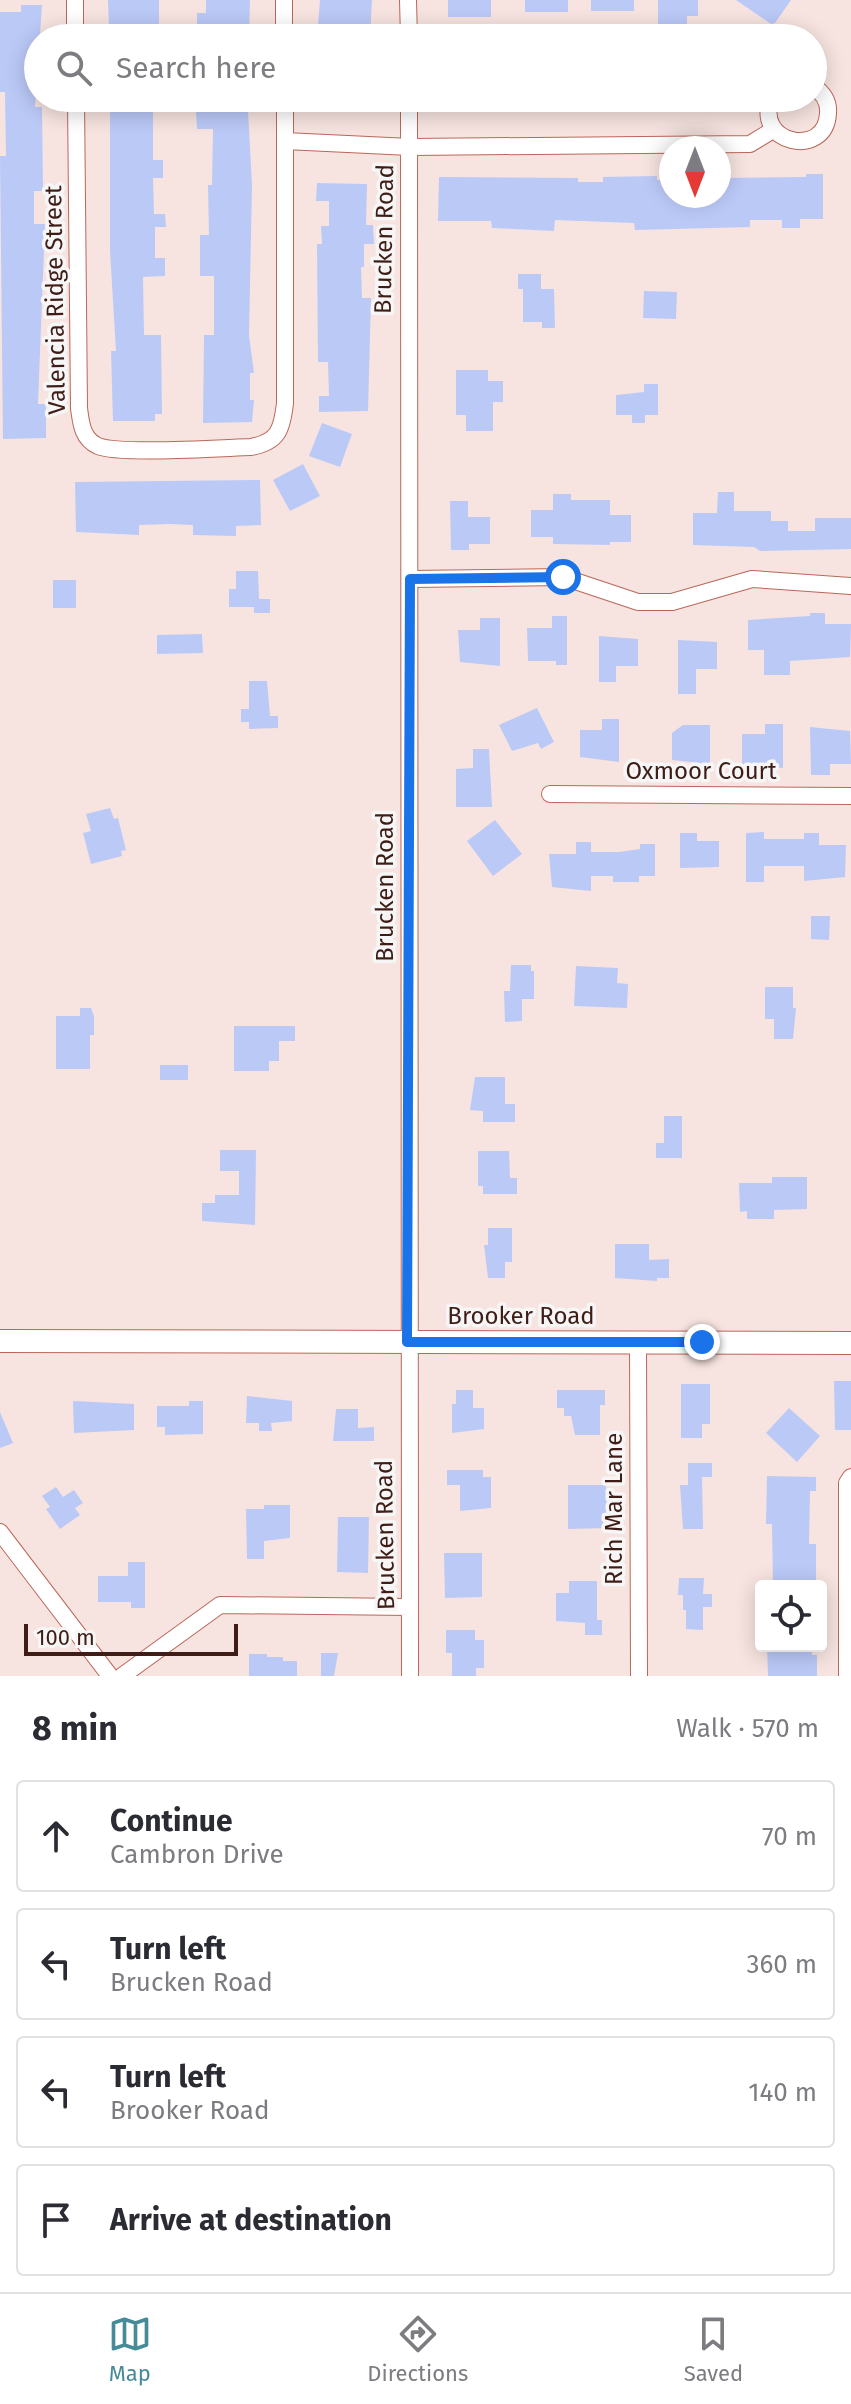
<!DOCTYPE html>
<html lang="en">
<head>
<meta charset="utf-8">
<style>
  :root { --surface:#fff; --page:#f7f7f7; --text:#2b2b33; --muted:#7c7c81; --line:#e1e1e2; --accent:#468b98 }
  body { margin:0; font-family:"Fira Sans",sans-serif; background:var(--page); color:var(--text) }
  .controls { position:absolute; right:24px; bottom:24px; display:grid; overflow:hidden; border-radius:8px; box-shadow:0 4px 20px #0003 }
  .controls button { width:72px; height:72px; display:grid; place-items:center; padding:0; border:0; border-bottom:2px solid var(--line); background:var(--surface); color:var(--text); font:40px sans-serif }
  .compass { position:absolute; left:659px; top:136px; width:72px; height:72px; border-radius:50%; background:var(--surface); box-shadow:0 4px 20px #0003; rotate:180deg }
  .scale { position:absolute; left:24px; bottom:20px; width:214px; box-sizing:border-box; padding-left:8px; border:4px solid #3f1d16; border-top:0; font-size:22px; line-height:28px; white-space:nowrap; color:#3f1d16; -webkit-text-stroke:6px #f6f6f6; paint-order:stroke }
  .stop { position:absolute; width:24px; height:24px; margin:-18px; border:6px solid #1a73e8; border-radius:50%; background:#fff }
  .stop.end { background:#1a73e8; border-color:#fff; box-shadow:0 2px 8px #0008 }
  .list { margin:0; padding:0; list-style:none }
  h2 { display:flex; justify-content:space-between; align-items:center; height:104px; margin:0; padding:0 32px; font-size:34px }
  h2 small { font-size:26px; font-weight:400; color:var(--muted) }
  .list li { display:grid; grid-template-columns:52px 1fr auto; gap:24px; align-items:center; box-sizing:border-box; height:112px; margin:0 16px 16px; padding:0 16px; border:2px solid var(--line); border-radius:8px }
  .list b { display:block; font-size:30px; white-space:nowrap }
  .list p { margin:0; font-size:26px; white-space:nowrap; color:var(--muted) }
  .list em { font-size:26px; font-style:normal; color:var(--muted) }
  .icon { flex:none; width:44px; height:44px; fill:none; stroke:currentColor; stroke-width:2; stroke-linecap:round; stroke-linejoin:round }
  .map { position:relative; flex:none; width:851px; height:1676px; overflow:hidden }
  .search { position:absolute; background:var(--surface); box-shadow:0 4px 20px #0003; left:24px; right:24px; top:24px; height:88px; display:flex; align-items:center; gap:20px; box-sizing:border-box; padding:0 28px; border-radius:44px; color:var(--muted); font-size:30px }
  .sheet { height:616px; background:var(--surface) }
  nav { display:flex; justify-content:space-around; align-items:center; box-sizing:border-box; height:112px; border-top:2px solid var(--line); background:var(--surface); font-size:22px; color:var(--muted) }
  nav a { display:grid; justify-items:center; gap:4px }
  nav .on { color:var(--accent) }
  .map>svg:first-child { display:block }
</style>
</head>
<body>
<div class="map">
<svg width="851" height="1676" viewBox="0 0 851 1676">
  <rect width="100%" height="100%" fill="#f7e4e0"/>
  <!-- building -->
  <path fill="#bbc9f7" d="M108,0H159V27L109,28Z
    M206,0H250L249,38H197V13H206Z
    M320,0H372L370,38H317Z
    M448,0H491V17H448Z
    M525,0H568V12H525Z
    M591,0H634V11H591Z
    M658,0H698V16H687V25H658Z
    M736,0H791L775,23L771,24Z
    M21,5H42L35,107H42L43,191H34V224H45L38,404H46V438L3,439L0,156H6L5,92H0V12H21Z
    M110,98H153V160H163V178H153L154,214H165L166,227H155V258H165V276L143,277L144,335H161L162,414H155V421H113L111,351H116L110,251Z
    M205,98H252V111H248L252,185L249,335L254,373H250V400H254L252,422L203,423L204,335H214V276H200V235H209L208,185H212L213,129H197L196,111H206Z
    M629,98H670V109L629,111Z
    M714,98H729L730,111L714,112Z
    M806,174H823V219H800V228H782V220H750V227L635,230L634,223L555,220L554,231L492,228L491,221H438L439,177L578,178V182H603V177L657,176V180L671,179V196H719V178L806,177Z
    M317,183L367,184L366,225H373L374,244H364V267H361L362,298H371L368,411L319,412V396H329L328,362H318L317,244H322L321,226H329V201H316Z
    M518,274H541V289H554L555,328H542V322H523V289H518Z
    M644,291L677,292L676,319L643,318Z
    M456,370H488V381H503V402H493V431H466V415H456Z
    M644,384H658V415H645V423H632V415H616V395L644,392Z
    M322,423L352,434L340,467L309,456Z
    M303,464L320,496L290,511L273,480Z
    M260,480L261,525L236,526V536L193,535V525L170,524L139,525V535L76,532L75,482Z
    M718,492H734V511H771V521H788V531H815V518H851V549L760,551L754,547L693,545V513H717Z
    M553,494H571V500H610V515H631V542H610V545L553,544V537H531V510H553Z
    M450,501H468V517H490V544H469V550H451Z
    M236,571H258L259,599H270V613H254V607H229V589H236Z
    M53,580H76V608H53Z
    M810,613H825V624H851L850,657L790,661V675H764V650H748V620L810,616Z
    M552,616H567V665H556V661H528L527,628H552Z
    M480,618H500V666L460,662L458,630H480Z
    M202,634L203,653L157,654V635Z
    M599,636L638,639V666H616V682H599Z
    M678,640L717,642V669H696V694H678Z
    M249,681H267L270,716H278V728L249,729V722H241V709H249Z
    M537,708L554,742L541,749L538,743L512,751L499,725Z
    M602,719H619V762L580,757V730H602Z
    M765,724H783V768L742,766V734H765Z
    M683,725H710V764L672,760V733Z
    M810,727L850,731L851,764H830V775H811Z
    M473,749H489L492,807H456V769L473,768Z
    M110,808L114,819L118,818L126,850L121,851L122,856L91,864L83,833L91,831L86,814Z
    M495,820L522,854L493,876L467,841Z
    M764,832V839H804V833H819V845H846L845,877L804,881V866H764V882H746V833Z
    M680,833H697V841H719V867L680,868Z
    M576,842H591V852H619L640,849V844H655V876H639V882H613V876H591V891L552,887L549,854H576Z
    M811,916H830L829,940L811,939Z
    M511,965H531V971H534V999H522V1021L505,1022L504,991H510Z
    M576,966L618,968L617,983L628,984L627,1008L574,1006Z
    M765,987H793V1008H796L793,1039H774V1019H765Z
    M80,1008H91L94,1016V1035H90V1069H56V1016H80Z
    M234,1026H295V1041H279V1061H269V1071H234Z
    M160,1065H188V1080H160Z
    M475,1077H505V1104H515V1122H483V1111L470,1110Z
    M664,1116H682V1158H656V1143H664Z
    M220,1150H256L255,1225L202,1221V1203H215V1195H239V1171H220Z
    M478,1151H509L510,1178H517V1194H483V1186H478Z
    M772,1177H807V1209L774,1210V1219H747V1211L740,1212L739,1183H772Z
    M488,1228H512V1262H505V1278H488L484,1245H488Z
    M615,1244H649V1260L669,1259V1278H657V1281L615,1278Z
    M834,1381H851V1430H835Z
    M681,1384H710V1424H702V1438H681Z
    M456,1390H473V1408H484V1429L452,1433V1404H456Z
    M557,1390H605V1405H600V1435H575L571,1416H564V1408H557Z
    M247,1396L292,1401V1421L271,1423L272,1431H259V1423H246Z
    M73,1401L134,1404V1430L74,1433Z
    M189,1401H203V1434L165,1435V1427H157V1406H189Z
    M789,1408L820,1436L797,1462L766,1433Z
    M336,1409H358V1428L374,1427V1441H333Z
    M0,1412L13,1443L0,1448Z
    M688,1463H712V1477H702L703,1529H683L680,1485H688Z
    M447,1470H483V1477H491V1508L460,1511V1485H447Z
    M767,1476L816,1477V1491H810L809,1544H816V1586H773L772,1524H766Z
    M568,1485H606L608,1528L568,1529Z
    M56,1487L63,1497L74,1490L83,1503L75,1508L80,1515L60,1529L46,1509L50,1507L42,1496Z
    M264,1505H290V1538L264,1541V1559H247L246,1509H264Z
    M338,1517H369L368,1573L337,1572Z
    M444,1553H482V1597L445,1598Z
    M128,1562H145V1608H131V1602H98V1576H128Z
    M679,1578H704L703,1594H712V1607H703V1630L686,1629V1610H683V1595H678Z
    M569,1581H597V1620H602V1635H585V1623L556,1621V1593H569Z
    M446,1630H475V1640H484V1668H476V1676H452V1653H446Z
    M767,1646H812V1655H817V1676H768Z
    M321,1653H338L334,1676H321Z
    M249,1654H267V1657H283V1661H297V1676H249Z"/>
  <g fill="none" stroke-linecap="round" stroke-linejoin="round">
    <!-- street casing -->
    <g stroke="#ba6758" stroke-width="18">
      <path id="street" d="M75,0V38
        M284,0V38
        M408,0L409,38
        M76,98L79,408C81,423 82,439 98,446C120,455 221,448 251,447C278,442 282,430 285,403V98
        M409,98L410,1676
        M772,98C752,143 826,160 828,113C829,101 822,92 813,86
        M285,141L410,147L750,144L773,130
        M410,579L563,577L638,602H672L752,579L851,586
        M550,794L851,796
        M638,1341L639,1676
        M0,1532L110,1676
        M122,1676L220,1605L410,1607
        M847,1676V1483L851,1477"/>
    </g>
    <!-- secondary casing -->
    <g stroke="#ba6758" stroke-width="24">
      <path id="secondary" d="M0,1341L851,1343"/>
    </g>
    <!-- street -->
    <use href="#street" stroke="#fff" stroke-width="16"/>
    <!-- secondary -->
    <use href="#secondary" stroke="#fff" stroke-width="22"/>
  </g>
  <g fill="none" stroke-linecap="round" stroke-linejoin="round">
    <!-- route -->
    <path stroke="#1a73e8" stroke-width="10" d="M563,577L410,579L407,1342H702"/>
  </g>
  <g text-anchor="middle" stroke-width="7" stroke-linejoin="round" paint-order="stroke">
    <!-- street labels -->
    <g font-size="24" fill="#3f1d16" stroke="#f6f6f6">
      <text transform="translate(384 239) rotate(-89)" y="8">Brucken Road</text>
      <text transform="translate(55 300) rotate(-91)" y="8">Valencia Ridge Street</text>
      <text x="701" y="779">Oxmoor Court</text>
      <text transform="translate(385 887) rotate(-90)" y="8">Brucken Road</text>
      <text x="521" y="1324">Brooker Road</text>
      <text transform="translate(614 1509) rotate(-90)" y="8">Rich Mar Lane</text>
      <text transform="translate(385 1535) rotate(-91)" y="8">Brucken Road</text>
    </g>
  </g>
</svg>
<div class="controls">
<button><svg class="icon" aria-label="locate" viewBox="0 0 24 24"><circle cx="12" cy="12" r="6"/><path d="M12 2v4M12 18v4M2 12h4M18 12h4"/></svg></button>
</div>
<svg class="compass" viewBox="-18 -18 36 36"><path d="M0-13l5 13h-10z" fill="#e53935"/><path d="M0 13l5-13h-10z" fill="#7c7c81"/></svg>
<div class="scale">100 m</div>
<div class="stop" style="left:563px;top:577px"></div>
<div class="stop end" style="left:702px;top:1342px"></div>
<div class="search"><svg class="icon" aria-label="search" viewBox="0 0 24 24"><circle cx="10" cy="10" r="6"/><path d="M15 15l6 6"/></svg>Search here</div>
</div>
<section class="sheet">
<h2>8 min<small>Walk · 570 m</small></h2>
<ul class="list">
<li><svg class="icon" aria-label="ahead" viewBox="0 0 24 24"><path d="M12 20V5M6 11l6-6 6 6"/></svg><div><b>Continue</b><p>Cambron Drive</p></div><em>70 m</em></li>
<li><svg class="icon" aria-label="left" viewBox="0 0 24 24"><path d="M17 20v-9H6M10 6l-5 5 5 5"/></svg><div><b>Turn left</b><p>Brucken Road</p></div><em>360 m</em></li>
<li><svg class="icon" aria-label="left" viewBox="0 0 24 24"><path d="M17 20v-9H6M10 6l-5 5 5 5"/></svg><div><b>Turn left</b><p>Brooker Road</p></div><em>140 m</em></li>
<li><svg class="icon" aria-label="arrive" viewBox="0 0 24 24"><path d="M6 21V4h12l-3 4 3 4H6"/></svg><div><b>Arrive at destination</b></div></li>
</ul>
</section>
<nav>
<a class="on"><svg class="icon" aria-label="map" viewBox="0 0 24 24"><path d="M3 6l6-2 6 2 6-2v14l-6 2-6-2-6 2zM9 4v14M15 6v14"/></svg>Map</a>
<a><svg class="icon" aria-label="directions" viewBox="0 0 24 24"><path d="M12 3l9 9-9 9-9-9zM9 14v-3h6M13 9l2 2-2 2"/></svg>Directions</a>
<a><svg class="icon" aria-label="saved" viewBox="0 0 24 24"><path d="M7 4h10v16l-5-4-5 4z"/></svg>Saved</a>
</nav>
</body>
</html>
